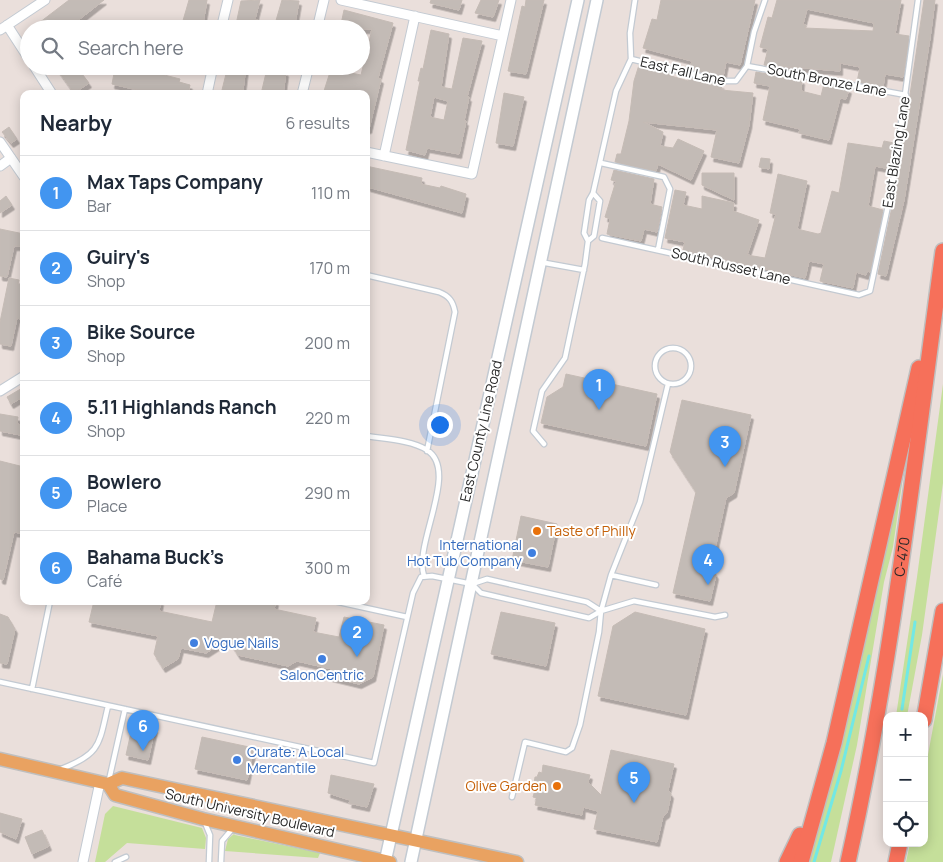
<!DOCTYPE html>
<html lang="en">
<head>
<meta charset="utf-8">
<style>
  :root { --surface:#fff; --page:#f2f2f3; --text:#1f2937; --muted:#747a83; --line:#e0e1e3; --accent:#4295f0 }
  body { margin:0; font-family:Manrope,sans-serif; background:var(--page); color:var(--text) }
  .controls { position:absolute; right:15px; bottom:15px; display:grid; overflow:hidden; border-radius:10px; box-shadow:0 2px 12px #0003 }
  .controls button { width:45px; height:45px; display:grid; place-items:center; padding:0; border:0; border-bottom:1px solid var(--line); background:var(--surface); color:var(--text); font:25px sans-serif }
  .you { position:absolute; left:439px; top:424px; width:18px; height:18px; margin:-12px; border:4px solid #fff; border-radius:50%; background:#1a73e8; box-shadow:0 0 0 8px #1a73e833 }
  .badge { display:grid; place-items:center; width:32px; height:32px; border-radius:50%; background:var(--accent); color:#fff; font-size:16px; font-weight:700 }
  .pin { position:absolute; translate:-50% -41px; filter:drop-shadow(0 1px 2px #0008) }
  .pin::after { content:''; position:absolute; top:26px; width:18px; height:15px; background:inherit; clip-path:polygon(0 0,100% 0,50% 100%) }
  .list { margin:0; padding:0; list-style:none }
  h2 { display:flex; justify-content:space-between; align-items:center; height:65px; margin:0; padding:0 20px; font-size:21px }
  h2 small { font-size:16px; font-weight:400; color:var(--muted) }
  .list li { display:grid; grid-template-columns:32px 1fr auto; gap:15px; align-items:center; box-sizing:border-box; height:75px; padding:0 20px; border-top:1px solid var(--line) }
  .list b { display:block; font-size:19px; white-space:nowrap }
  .list p { margin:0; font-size:16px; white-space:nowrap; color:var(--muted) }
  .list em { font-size:16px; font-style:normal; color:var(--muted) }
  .icon { flex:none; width:28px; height:28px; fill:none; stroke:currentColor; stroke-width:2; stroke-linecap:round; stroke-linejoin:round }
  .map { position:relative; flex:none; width:943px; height:862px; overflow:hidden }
  .search { position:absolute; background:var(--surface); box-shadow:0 2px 12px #0003; left:20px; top:20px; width:350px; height:55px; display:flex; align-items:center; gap:12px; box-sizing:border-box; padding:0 18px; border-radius:28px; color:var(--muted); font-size:19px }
  .panel { position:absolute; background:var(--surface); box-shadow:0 2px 12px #0003; left:20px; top:90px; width:350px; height:515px; border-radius:10px }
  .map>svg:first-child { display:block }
</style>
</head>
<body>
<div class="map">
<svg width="943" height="862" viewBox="0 0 943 862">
  <defs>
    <filter id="shadow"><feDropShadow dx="2.5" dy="4.5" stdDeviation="0" flood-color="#0004"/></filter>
  </defs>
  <rect width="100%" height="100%" fill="#eadfdb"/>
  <!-- green -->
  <path fill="#c5df9a" d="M943,384V483L922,635L907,716H896L917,577Z
    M899,484H902L893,547L884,582L857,745L831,862H808L840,746Z
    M943,674V862H906L910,843H924V776Z
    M113,806L202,828L206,838L205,849L127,843L105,862H95L105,814Z
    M234,834L235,835L320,853L318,858L225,851L228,839Z"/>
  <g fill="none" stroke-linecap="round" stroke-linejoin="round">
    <!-- stream -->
    <path stroke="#72e8e5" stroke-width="3" d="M902,709L915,622
      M814,862L841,771L869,656"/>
  </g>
  <!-- building -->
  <path fill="#c3bbb6" stroke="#c5bbb5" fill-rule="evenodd" filter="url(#shadow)" d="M69,0H104L67,29H31Z
    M189,0H207L202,29H184L182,24Z
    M260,0L255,19L258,20L256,29H235L241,1Z
    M282,0L299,1L294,29H277L278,25L275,24Z
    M431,0H462L459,10L430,3Z
    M481,0H499L493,17L475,13Z
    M526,0H544L526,74L508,71L522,6L525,7Z
    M661,0H755L740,65L726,62L723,77H720L690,70L692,61L643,48L652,19L657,20Z
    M777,0H901L895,34L909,36L903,77L885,74L883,87L857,82L860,67L840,63V71L781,66V68L764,65L768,49L760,47L768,17L772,18ZM807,9L874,23L873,31L805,28L806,25L803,24Z
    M924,0H935L930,38L904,200L886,276L878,274L897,183Z
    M344,10L393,23L378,78L381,79L369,129H366V94H323L331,69L361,75L372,29H340Z
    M431,30L449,34L441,87L452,89L463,38L482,41L467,97H469L464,121H466L459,154L427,148L425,155L406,150L420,81H418L421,68L423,69ZM434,97L448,101L444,120L430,117Z
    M639,65L671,73V76L688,81L689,77L722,85L721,90L753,93L749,125L739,163L711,157L717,130L643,122L663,132L660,146L673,148L678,139L704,151L691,180L658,164L656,171L615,162L617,154H621L629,121L634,81Z
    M55,66H76L89,83L74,93Z
    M129,66L180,79L179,82L190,85L188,94H155L112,84L115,68L128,71Z
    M228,66H246L243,90L240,89L239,94H221Z
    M271,68L286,72L283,94H261L266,73H270Z
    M756,72L802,80L801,91L821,96L824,84L849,89L846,99L840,98L829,140L799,133L800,129L763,120L770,86L754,83Z
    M504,93L524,97L513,146L496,143Z
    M9,127L17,139L11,143L2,132Z
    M884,141L894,143L891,169L875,166L868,206L883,210L870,272L867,271L866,275L856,272L853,288L820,281L824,264L809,261L805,278L683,250L685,242L665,238L675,190L686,192L683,205L702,209V196L734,203L733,211L759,220L747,255L765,258L776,214L770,213L778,174L807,181L797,229L818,234L821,233L832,191L839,193L848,143L882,148Z
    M761,158L770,159L769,169L759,167Z
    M366,166L422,178L421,184L440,188L441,186L466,194L462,213L368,187Z
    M614,170L654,179L650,204L662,207L657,232L644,229L641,241L607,234L610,219L605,217L616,181L611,180Z
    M702,173H734V200L702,185Z
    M6,196L12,205L0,213V201Z
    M0,229L24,234V246H14L7,277L0,276Z
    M9,278L19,280L18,284L24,285V320L17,318L11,346L0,344V322Z
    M566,374L657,394L646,446L541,423L547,397L563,387Z
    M24,387V396L11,404L7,397Z
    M682,400L751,415L734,493L726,498L711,567L716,575L710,601L673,593L696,492L670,452Z
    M0,414L18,417L17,424L22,425L20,435L0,431Z
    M0,461L24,467V534L14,532L3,580L0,579Z
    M521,516L557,524L548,567L512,560Z
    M94,601H161L159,611L212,622L217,601H276L274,609L316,618L313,632L339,637L344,617L384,625L373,677L359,684L330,677L332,669L297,661L288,666L238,655L231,644L223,642L206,653L181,648L178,659L163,668L154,654L158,636L89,622Z
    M501,612L555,623L546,666L491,654Z
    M635,612L705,629L686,715L598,696L613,626Z
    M0,614L8,617L15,629L7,664L0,663Z
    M133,723L155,728L148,760L126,755Z
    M202,737L254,748L247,780L195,769Z
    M611,750L674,764L668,790L671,794L667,813L663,816L657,842L594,829L598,811L583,807L582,815L535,805L537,798L533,797L535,790H533L535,777H537L539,772L542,773L543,765L590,775L588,782L601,795Z
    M331,775L374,784L367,807L349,803L350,800L328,793Z
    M0,813L22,819L16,839L0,832Z
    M42,830L49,846L32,854L25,837Z"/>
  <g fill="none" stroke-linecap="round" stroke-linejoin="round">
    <!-- service casing -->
    <g stroke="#c3cad2" stroke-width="7">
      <path id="service" d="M631,59L720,81H736L747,66L754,32L765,0
        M747,66L906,95
        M601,163L664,177L670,189L658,250
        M602,238L859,295L870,291L893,182L918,0
        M588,241L594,236L600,201L593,193
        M540,262L584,270
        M366,275L439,292C449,296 453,301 455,312L427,451
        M655 366a18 18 0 1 1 36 0a18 18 0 1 1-36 0Z
        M366,436C385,439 411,440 427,450C460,471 413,544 424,576
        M544,444L533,431L542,391L565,358L585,264L588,241L584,233L589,200L593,193L616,91L631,59L630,33L635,0
        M611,575L656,585
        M473,585L481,593L589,618L601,611L634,601L715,617L725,615
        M334,601L407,617
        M0,682L374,763L413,593L421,577L432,576L472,584L487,579L587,602L601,611
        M32,689L50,601
        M61,769C101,754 99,744 108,706
        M109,780L125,709
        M512,797L525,742L566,752L572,748L580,725L599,632L601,611L611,575L640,502L668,384
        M205,823L210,835L209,862
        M115,862L126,857
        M221,862L222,841L233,828"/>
    </g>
    <!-- minor casing -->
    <g stroke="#c3cad2" stroke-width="11">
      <path id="minor" d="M341,0L503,36L472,174L366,152
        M7,25L29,59
        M221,29L228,0
        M317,29L324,0
        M0,30L45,0
        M503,36L511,0
        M34,66L52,94
        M207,94L213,66
        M302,94L309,66
        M0,142L24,177
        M384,156L415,16
        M0,166L11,158
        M0,391L24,376
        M83,862L100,782"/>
    </g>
    <!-- secondary casing -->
    <g stroke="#c3cad2" stroke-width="14">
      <path id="secondary" d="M385,862L578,0
        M411,862L597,0"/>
    </g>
    <!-- primary casing -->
    <g stroke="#bfbfbf" stroke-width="15">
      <path id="primary" d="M0,759L108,784L122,778L517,862
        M108,784L115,795L203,819L390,862"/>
    </g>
    <!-- motorway casing -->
    <g stroke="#bfbfbf" stroke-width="18">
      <g id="motorway">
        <path d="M924,720L943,611"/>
        <path d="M787,862L800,835"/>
        <path d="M801,862L834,743L919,368"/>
        <path id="s1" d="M848,862C893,661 915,455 943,251"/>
        <path d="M896,862L900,843"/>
      </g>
    </g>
    <!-- service -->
    <use href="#service" stroke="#fff" stroke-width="4.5"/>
    <!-- minor -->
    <use href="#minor" stroke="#fff" stroke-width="9"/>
    <!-- secondary -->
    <use href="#secondary" stroke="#fff" stroke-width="11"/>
    <!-- primary -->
    <use href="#primary" stroke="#e9a261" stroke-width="12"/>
    <!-- motorway -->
    <use href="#motorway" stroke="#f6705a" stroke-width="15"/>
  </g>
  <!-- markers -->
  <g fill="#e8710a" stroke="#fff" stroke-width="2">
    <circle cx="537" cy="531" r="5"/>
    <circle cx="557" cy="786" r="5"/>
  </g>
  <g fill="#3f7fe0" stroke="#fff" stroke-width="2">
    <circle cx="532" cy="553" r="5"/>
    <circle cx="194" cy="643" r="5"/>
    <circle cx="322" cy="659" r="5"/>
    <circle cx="237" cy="760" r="5"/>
  </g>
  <g text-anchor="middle" stroke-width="4" stroke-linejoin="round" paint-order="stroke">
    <!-- street labels -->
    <g font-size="14" fill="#292929" stroke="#fff">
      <text transform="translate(683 71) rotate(13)" y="5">East Fall Lane</text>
      <text transform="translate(827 80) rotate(11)" y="5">South Bronze Lane</text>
      <text transform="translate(896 152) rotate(-81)" y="5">East Blazing Lane</text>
      <text transform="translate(731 266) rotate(13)" y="5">South Russet Lane</text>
      <text transform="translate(481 431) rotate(-77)" y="5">East County Line Road</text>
      <text dy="5" stroke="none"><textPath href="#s1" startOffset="310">C-470</textPath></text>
      <text transform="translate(250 813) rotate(13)" y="5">South University Boulevard</text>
    </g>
    <!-- food labels -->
    <g font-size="14" fill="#c56008" stroke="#fff" text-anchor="start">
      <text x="547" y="536">Taste of Philly</text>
      <text x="547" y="791" text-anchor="end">Olive Garden</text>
    </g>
    <!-- shop labels -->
    <g font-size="14" fill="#366cbe" stroke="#fff" text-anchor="start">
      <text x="522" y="550" text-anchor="end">International<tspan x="522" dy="16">Hot Tub Company</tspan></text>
      <text x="204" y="648">Vogue Nails</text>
      <text x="322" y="680" text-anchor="middle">SalonCentric</text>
      <text x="247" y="757">Curate: A Local<tspan x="247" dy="16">Mercantile</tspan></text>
    </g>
  </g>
</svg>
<div class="controls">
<button>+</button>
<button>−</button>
<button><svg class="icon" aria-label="locate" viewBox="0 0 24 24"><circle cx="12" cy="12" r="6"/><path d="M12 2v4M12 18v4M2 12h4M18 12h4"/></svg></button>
</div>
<div class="you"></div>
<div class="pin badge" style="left:599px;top:410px">1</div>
<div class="pin badge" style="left:357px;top:657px">2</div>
<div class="pin badge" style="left:725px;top:467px">3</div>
<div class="pin badge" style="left:708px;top:585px">4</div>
<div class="pin badge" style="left:634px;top:803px">5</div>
<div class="pin badge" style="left:143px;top:751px">6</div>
<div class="search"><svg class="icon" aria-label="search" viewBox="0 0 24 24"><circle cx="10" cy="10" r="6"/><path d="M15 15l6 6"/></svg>Search here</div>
<section class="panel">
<h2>Nearby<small>6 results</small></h2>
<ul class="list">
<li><span class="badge">1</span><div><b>Max Taps Company</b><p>Bar</p></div><em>110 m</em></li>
<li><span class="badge">2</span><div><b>Guiry's</b><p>Shop</p></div><em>170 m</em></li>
<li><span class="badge">3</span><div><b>Bike Source</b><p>Shop</p></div><em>200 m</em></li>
<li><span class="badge">4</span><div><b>5.11 Highlands Ranch</b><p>Shop</p></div><em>220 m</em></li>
<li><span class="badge">5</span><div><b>Bowlero</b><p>Place</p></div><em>290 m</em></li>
<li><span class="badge">6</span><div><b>Bahama Buck’s</b><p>Café</p></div><em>300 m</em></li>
</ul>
</section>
</div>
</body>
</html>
